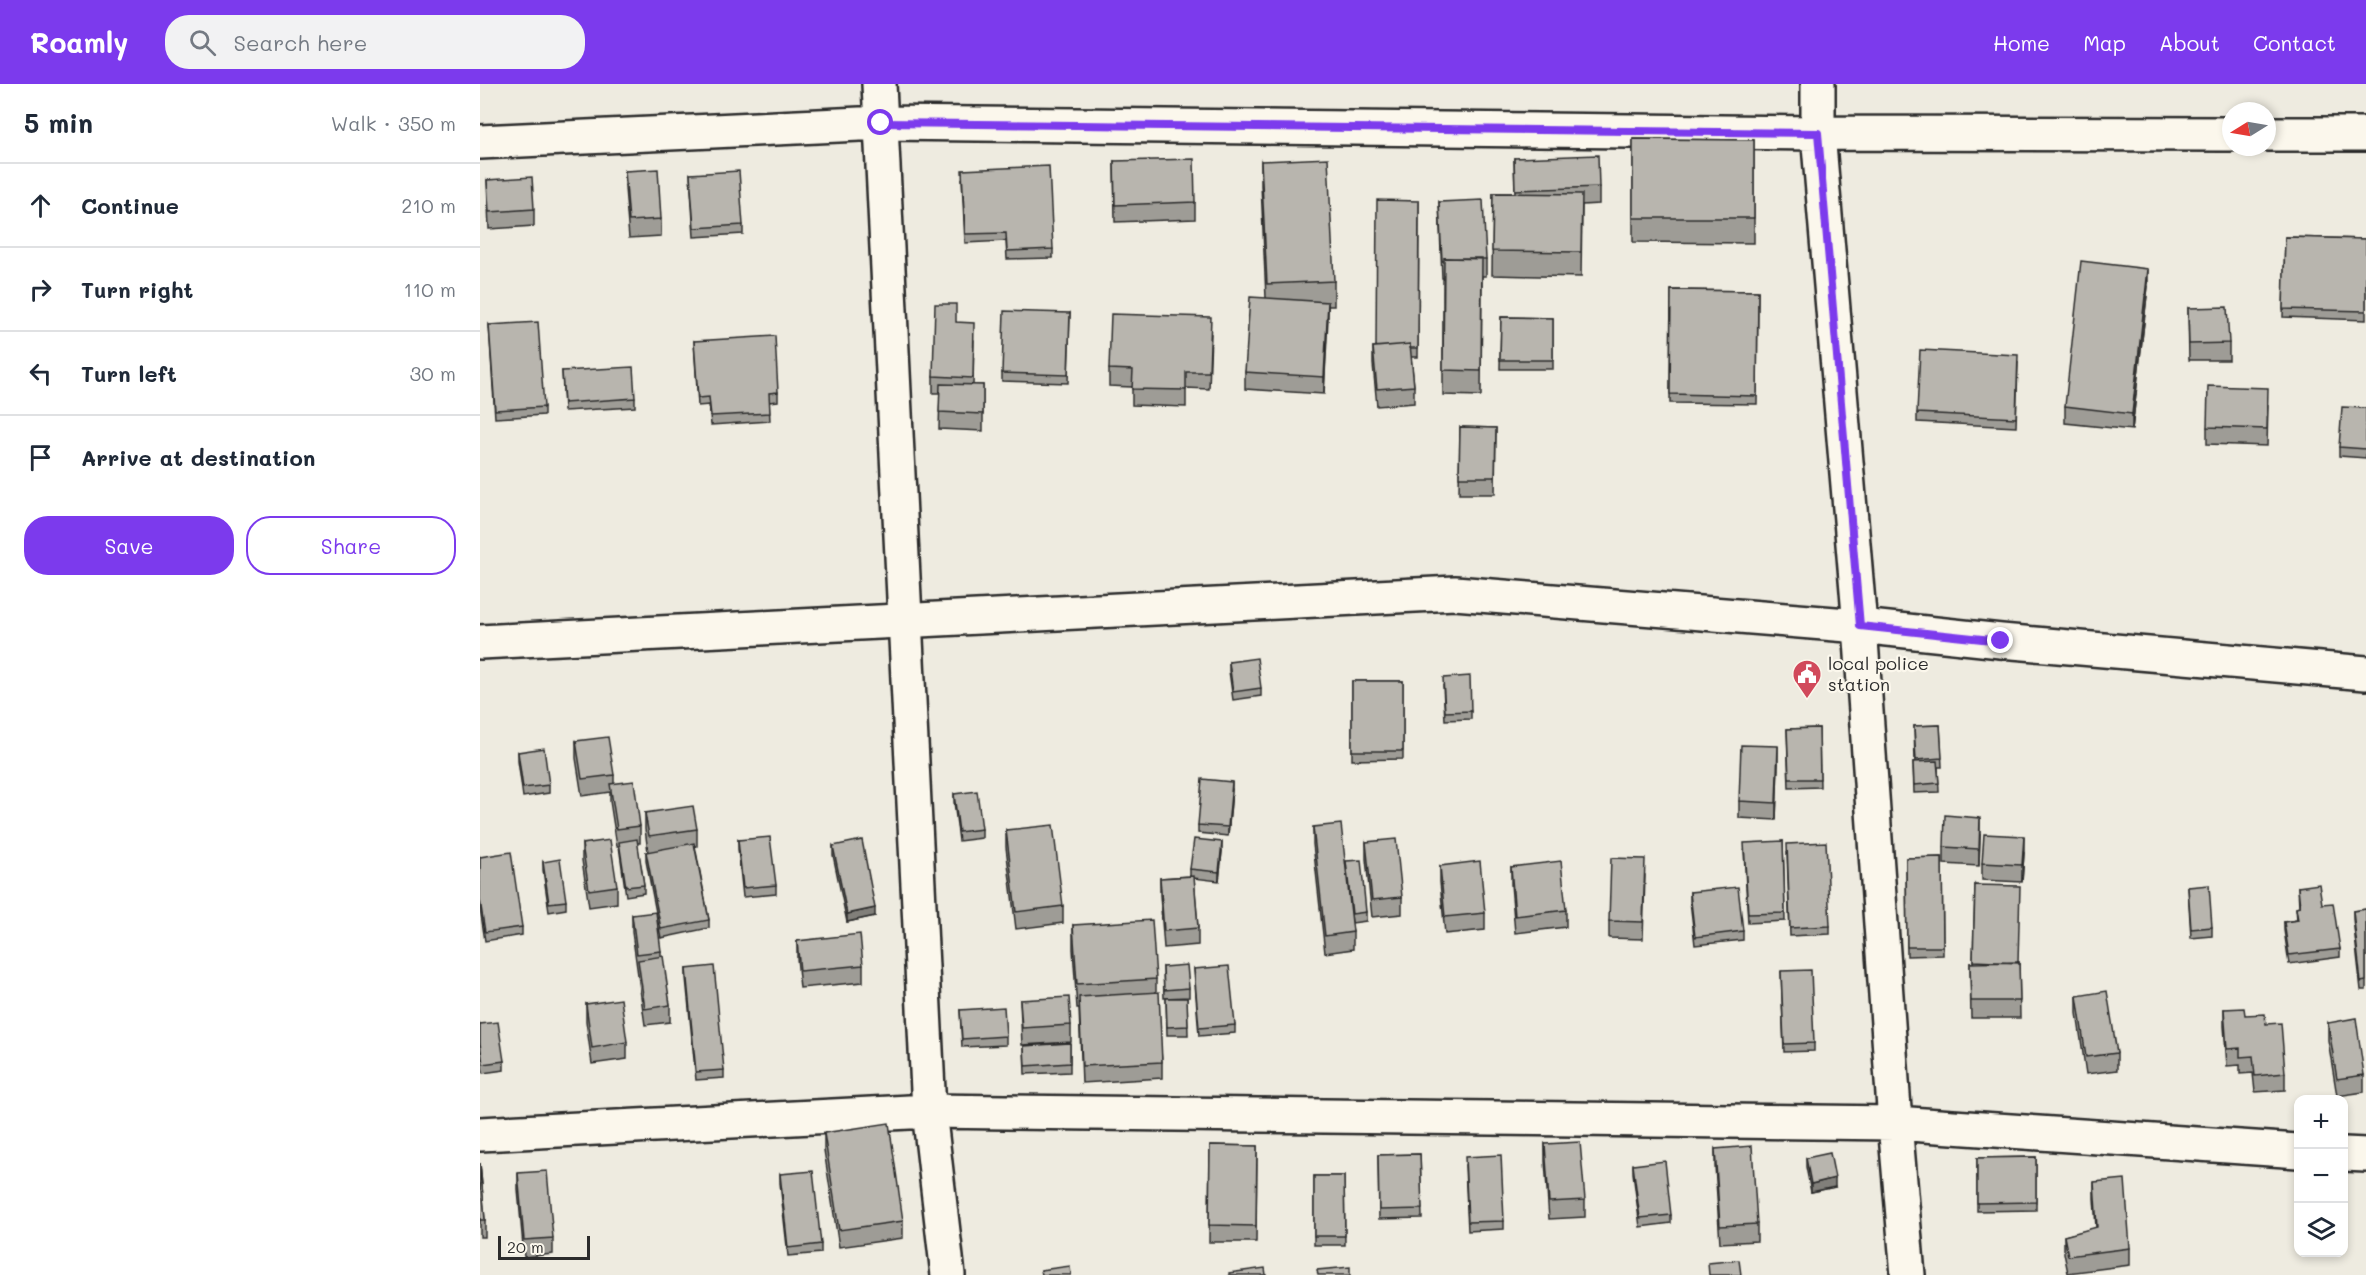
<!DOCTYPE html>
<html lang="en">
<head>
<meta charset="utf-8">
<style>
  :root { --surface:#fff; --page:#f2f2f3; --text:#1f2937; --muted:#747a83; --line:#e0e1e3; --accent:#7c3aed }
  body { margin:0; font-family:Mali,sans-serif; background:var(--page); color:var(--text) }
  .controls { position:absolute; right:18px; bottom:18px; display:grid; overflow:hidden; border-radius:12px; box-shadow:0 3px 9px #0003 }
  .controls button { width:54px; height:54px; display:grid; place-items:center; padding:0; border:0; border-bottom:2px solid var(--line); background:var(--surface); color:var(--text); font:30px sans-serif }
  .compass { position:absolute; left:1742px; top:18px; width:54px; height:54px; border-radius:50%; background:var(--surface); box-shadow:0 3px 9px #0003; rotate:259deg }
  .scale { position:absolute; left:18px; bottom:15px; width:92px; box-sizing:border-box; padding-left:6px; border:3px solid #2b2b2b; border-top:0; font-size:16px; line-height:21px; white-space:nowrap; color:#2b2b2b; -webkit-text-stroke:4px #fbf7ec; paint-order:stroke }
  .stop { position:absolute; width:18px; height:18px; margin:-14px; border:4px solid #7c3aed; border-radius:50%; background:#fff }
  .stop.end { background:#7c3aed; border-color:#fff; box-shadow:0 2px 6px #0008 }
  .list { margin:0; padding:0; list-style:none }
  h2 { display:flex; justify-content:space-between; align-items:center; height:78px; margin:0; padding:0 24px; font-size:26px }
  h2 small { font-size:20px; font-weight:400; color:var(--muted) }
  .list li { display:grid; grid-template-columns:39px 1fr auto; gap:18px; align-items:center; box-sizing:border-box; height:84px; padding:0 24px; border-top:2px solid var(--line) }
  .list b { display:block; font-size:22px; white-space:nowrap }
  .list em { font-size:20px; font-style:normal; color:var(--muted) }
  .actions { display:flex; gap:12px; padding:18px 24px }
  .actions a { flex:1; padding:14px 0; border:2px solid var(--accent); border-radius:24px; text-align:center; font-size:21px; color:var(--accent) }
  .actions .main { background:var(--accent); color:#fff }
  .icon { flex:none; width:33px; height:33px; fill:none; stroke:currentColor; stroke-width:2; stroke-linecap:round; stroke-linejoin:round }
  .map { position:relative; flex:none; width:1886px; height:1191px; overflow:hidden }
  header { display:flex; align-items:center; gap:36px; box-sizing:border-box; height:84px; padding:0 30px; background:var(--accent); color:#fff }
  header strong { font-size:28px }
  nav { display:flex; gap:33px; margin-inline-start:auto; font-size:21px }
  .search { width:420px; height:54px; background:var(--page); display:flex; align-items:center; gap:15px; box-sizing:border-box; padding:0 21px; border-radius:24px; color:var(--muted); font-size:22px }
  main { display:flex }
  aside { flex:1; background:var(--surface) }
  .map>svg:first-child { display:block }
</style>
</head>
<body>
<header>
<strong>Roamly</strong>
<div class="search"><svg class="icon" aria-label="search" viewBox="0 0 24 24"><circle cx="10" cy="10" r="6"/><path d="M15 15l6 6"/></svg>Search here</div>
<nav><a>Home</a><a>Map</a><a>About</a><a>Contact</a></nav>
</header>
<main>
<aside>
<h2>5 min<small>Walk · 350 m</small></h2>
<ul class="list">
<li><svg class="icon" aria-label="ahead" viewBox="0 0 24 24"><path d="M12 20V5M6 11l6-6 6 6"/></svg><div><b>Continue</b></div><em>210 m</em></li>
<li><svg class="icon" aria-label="right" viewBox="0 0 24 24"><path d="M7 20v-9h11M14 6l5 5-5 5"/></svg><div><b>Turn right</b></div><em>110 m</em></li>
<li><svg class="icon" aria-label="left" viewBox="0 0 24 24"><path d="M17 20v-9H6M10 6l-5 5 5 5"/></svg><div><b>Turn left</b></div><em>30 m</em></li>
<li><svg class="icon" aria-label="arrive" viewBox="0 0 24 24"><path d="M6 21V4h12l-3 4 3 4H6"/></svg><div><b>Arrive at destination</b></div></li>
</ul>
<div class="actions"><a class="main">Save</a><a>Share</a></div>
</aside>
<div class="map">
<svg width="1886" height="1191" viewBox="0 0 1886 1191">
  <rect width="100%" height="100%" fill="#eeebe0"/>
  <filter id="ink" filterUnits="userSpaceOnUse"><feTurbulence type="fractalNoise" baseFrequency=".0167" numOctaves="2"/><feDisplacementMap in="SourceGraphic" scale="12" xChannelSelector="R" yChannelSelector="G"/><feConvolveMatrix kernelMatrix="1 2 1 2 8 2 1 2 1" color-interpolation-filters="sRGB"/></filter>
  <g filter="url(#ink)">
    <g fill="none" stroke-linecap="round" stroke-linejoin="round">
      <!-- minor casing -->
      <g stroke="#2b2b2b" stroke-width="38">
        <path id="minor" d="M399,0L449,1027L468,1191
          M1338,0V49L1380,542L1415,1039L1428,1191
          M1787,50H1886
          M0,58L401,39L1338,49L1751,50
          M0,1050L449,1027L1415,1039L1818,1067
          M1864,1070L1886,1071"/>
      </g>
      <!-- major casing -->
      <g stroke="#2b2b2b" stroke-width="38">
        <path id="major" d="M0,558L975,509L1380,542L1521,557L1886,589"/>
      </g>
      <!-- minor -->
      <use href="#minor" stroke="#fbf7ec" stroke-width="33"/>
      <!-- major -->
      <use href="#major" stroke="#fbf7ec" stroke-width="33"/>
    </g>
    <!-- wall -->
    <path fill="#9e9c96" stroke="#2b2b2b" stroke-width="1.5" d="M1153,55L1274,56V159L1153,158Z
      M1034,74L1119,103V120L1102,121L1101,193L1012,191L1013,109H1035Z
      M634,77L715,118V135L635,138Z
      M781,77L854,197V222H848L844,310L765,305V288L786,214L781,101Z
      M145,87L181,135V152L149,154L145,104Z
      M210,90L263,141V150L214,153Z
      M482,95L573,165V174L527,175L526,157L485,159Z
      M7,96L54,125V142L9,145Z
      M939,117L938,273H931L934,302V319L897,322L893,280V263H896Z
      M959,118L1006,175V192H1002L1001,312L963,311V194H962Z
      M1805,153L1886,155V236L1803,233Z
      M1668,202L1652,346L1585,339V322Z
      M1191,206L1278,207L1277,320L1190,319Z
      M1708,224L1749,259V276H1709Z
      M590,229L588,299L522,297V289Z
      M1021,233L1073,234V285H1020Z
      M476,238L494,256L493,301H503V347L459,345L460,309H453V292Z
      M9,241L64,323V331L15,334Z
      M731,250L729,305L706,304V323L652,321V303L629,302V285Z
      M214,257L298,308V317L289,318L290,337L231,341L229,321L218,322Z
      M1538,279L1536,343L1437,338V329Z
      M82,287L155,314V323L84,327Z
      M1788,321L1787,362L1727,360V343Z
      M1886,324V374L1859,372V363Z
      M980,343L1016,344L1015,410H979Z
      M749,578L781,604V612L753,616L749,587Z
      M872,597H923V675L872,676Z
      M963,602L991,627V635L965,636Z
      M1460,641L1462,683H1458L1459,708L1434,709L1433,678H1435L1434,642Z
      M1339,644L1340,703L1309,704L1307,645Z
      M96,657L134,691V700L160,742V759H157L164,801V809L146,812L139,762H137L130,717V708L102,712L96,674Z
      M38,668L69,701V709L43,713L38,677Z
      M1298,679L1296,736L1259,734V717Z
      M752,706L748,752L718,749V741Z
      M474,710L502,745V754L479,757L474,718Z
      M165,729L217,745V762H215L229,836V844L181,854L166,777V768H168L165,745Z
      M833,743L873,848V865L845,869L833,760Z
      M526,746L583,822V839L536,845L526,763Z
      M1500,751L1499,782L1464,780V763Z
      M258,756L296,801V810L263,813L258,765Z
      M1303,757L1305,837L1268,839L1264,767Z
      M886,758L922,813V830L892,833L886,775Z
      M102,760L137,802V819L109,823L102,776Z
      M353,762L395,832L367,838L353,771Z
      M742,767L739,797L714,794L718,844V861L684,864L680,811V794L710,792V785Z
      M1307,768L1350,842V850L1310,852Z
      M1544,769L1542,798L1502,796V779Z
      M0,773L42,843V851L5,857L0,824Z
      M1462,773L1463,871L1427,872L1426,774Z
      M866,777L886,828V837L872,839L866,786Z
      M63,778L86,817V825L69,828L63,786Z
      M960,782L1005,829V846L965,850L960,798Z
      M1031,783L1086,826V843L1035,849L1031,800Z
      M1165,792L1163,855L1129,854V837Z
      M1495,801L1538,878H1539L1540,934H1491L1490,879H1493Z
      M1708,803L1732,843V852L1711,854Z
      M1818,803L1842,820L1860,865V873L1809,880L1804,846V838L1817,836L1816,824L1819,823Z
      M1210,808L1263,847V856L1215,861L1210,817Z
      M1886,825V906H1881L1873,835V827Z
      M152,831L181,867V872L190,921V938L165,941L152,848Z
      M593,841L676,895V908L682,978V994L602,999L599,924H597L593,865Z
      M317,857L383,881V898L320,904L317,874Z
      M683,883L709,904V913L684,914Z
      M206,885L244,986V994L216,996L206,894Z
      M714,885L755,941V949L719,952Z
      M1301,887L1334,959V967L1304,968Z
      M1597,912L1637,969V986L1606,990L1597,929Z
      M686,914H707L708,951H687Z
      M540,916L591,941V958L542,961Z
      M106,920L147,958V975L112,980L106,937Z
      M1744,925L1765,931L1786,940L1805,989V1006L1775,1008L1773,989L1760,990V981L1747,982L1744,942Z
      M480,926L526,952V961L482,963Z
      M1848,939L1884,991V1008L1857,1012L1848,956Z
      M0,940L24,977V986L3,989L0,968Z
      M590,959V988L545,990L544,962Z
      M344,1049L423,1137V1154L359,1163L344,1066Z
      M1065,1060L1105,1116V1133L1069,1135L1065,1077Z
      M730,1061L777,1062L776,1158H729Z
      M1235,1065L1277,1140V1157L1240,1159L1235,1082Z
      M940,1070L942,1134L899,1135L898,1071Z
      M1556,1073V1126L1497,1127V1074Z
      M1326,1074L1355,1103L1331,1108L1326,1083Z
      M0,1079L5,1136V1153H0Z
      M1153,1081L1191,1131V1139L1160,1143L1153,1089Z
      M985,1082L1024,1137V1145L988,1147Z
      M38,1089L73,1154V1170L44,1173L38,1106Z
      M300,1090L341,1160V1169L308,1172L300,1099Z
      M834,1092H864L865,1161H834Z
      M1614,1098L1650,1164V1181L1588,1189L1584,1169V1152L1616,1144L1614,1114Z"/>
    <!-- shaded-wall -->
    <path fill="#817f7a" stroke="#2b2b2b" stroke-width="1.5" d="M1668,185V202L1652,346V330Z
      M848,218V235L844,310V293Z
      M1298,662V679L1296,736V719Z
      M752,698V706L748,752V743Z
      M1500,734V751L1499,782V765Z
      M1544,752V769L1542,798V781Z
      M742,758V767L739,797V788Z
      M395,824V832L367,838V830Z
      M1355,1094V1103L1331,1108V1100Z"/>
    <!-- building -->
    <path fill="#b8b5ae" stroke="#2b2b2b" stroke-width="1.5" d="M1153,55L1274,56V134H1153Z
      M1118,71L1119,103L1035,106L1034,74Z
      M848,74L854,197L787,200L781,77Z
      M714,75L715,118L635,121L634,77Z
      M569,82L573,165L527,167L526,149L485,150L482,86Z
      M178,85L181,135L149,137L145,87Z
      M259,87L263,141L214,144L210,90Z
      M52,93L54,125L9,128L7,96Z
      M1013,109L1102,110L1101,168L1012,167Z
      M897,116L939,117L938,264H930V260L896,263Z
      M1003,116L1006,175L964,174V177H962L959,118Z
      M1805,153L1886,155V227L1803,225Z
      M964,174H1002L1001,287L963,286Z
      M1601,177L1668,185L1652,330L1585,322Z
      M1191,206L1278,207L1277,312L1190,310Z
      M770,213L848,218L844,293L765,288Z
      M455,220H476V238L494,239L493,294L453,292Z
      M1747,223L1749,259L1709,260L1708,224Z
      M524,227L590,229L588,291L522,289Z
      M631,230L731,233L729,288H706V306L652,305L653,286L629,285Z
      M1021,233L1073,234V276H1020Z
      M58,238L64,323L15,326L9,241Z
      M295,252L298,308L289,309L290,329L231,332L229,313L218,314L214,257Z
      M930,260L934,302L897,305L893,263Z
      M1440,266L1538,271L1536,334L1437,329Z
      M153,283L155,314L84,319L82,287Z
      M460,300L503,301V330L459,328Z
      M1728,302L1788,304L1787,345L1727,343Z
      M1862,323L1886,324V365L1859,363Z
      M980,343L1016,344L1015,393H979Z
      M777,574L781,604L753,608L749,578Z
      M990,592L991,627L965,628L963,594Z
      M872,597H923V667H872Z
      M1460,641L1462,674L1436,676L1434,642Z
      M1339,644L1340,695H1309L1307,645Z
      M128,653L134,691L102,695L96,657Z
      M1261,661L1298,662L1296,719L1259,717Z
      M64,664L69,701L43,704L38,668Z
      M1457,677L1459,699L1434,701L1433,678Z
      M722,695L752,698L748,743L718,741Z
      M154,697L160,742L137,745L130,700Z
      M497,707L502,745L479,748L474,710Z
      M213,722L217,745L169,752L165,729Z
      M1465,731L1500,734L1499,765L1464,763Z
      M861,740L873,848L845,852L833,743Z
      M573,741L583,822L536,828L526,746Z
      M1504,750L1544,752L1542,781L1502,779Z
      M290,753L296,801L263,804L258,756Z
      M157,755L164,801L146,803L139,758Z
      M714,755L742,758L739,788L710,785Z
      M916,755L922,813L892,816L886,758Z
      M130,756L137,802L109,806L102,760Z
      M382,756L395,824L367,830L353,762Z
      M1303,757L1305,829L1268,830L1264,759Z
      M1346,758L1350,842L1310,844L1307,760Z
      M214,759L229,836L181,845L166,768Z
      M31,768L42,843L5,848L0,816V773Z
      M1462,773L1463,863H1427L1426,774Z
      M1131,774L1165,775L1163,838L1129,837Z
      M80,775L86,817L69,819L63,778Z
      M881,776L886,828L872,830L866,777Z
      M1000,777L1005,829L965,833L960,782Z
      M1081,777L1086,826L1035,832L1031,783Z
      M714,792L718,844L684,847L680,794Z
      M1839,800L1842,820L1853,819L1860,865L1809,871L1804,838L1818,836L1816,824L1820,823L1818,803Z
      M1495,801L1540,802L1538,879L1493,877Z
      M1729,801L1732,843L1711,845L1708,803Z
      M1258,803L1263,847L1215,853L1210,808Z
      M1886,825V897L1881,898L1873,827Z
      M176,828L181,867L157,870L152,831Z
      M672,836L676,895L597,900L593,841Z
      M380,850L383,881L320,887L317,857Z
      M183,872L190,921L165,925L158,876Z
      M1539,878L1540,917H1491L1490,879Z
      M707,881L709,904L684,906L683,883Z
      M234,882L244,986L216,988L206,885Z
      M749,882L755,941L719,944L714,885Z
      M1331,886L1334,959L1304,960L1301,887Z
      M1627,907L1637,969L1606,973L1597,912Z
      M679,908L682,978L602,982L599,913Z
      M589,913L591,941L542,944L540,916Z
      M686,914H707L708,942L687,943Z
      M141,915L147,958L112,964L106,920Z
      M524,923L526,952L482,955L480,926Z
      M1764,924L1765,931L1785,930L1786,940L1801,939L1805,989L1775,992L1773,972L1760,973V964L1747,965L1744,925Z
      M1876,934L1884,991L1857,995L1848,939Z
      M18,938L24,977L3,980L0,959V940Z
      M590,959V979L545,982L544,962Z
      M409,1039L423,1137L359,1146L344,1049Z
      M1100,1058L1105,1116L1069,1118L1065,1060Z
      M730,1061L777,1062L776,1142L729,1141Z
      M1272,1062L1277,1140L1240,1142L1235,1065Z
      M1350,1069L1355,1094L1331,1100L1326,1074Z
      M940,1070L942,1125L899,1126L898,1071Z
      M1021,1071L1024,1137L988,1138L985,1073Z
      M1556,1073V1118L1497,1119V1074Z
      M1185,1077L1191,1131L1160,1134L1153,1081Z
      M0,1079L5,1136H0Z
      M67,1087L73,1154L44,1156L38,1089Z
      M333,1087L341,1160L308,1164L300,1090Z
      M834,1092H864L865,1152H834Z
      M1645,1095L1650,1164L1588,1172L1584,1152L1617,1143L1614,1098Z
      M1259,1176L1261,1191H1229L1228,1179Z
      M590,1182L591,1191H562L561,1186Z
      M870,1183V1191H838L837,1186Z
      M785,1184L786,1191H749V1189Z"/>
  </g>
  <g fill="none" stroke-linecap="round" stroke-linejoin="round" filter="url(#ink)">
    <!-- route -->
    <path stroke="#7c3aed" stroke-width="8" d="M401,39L1338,49L1380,542L1521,557"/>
  </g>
  <!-- icons -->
  <defs>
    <g id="civic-pin" transform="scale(1.5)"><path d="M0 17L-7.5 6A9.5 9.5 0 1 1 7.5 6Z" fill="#d1495b" stroke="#fbf7ec"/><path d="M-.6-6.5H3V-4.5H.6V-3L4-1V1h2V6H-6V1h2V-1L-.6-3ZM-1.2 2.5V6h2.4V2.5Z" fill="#fff"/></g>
  </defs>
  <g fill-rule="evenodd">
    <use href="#civic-pin" x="1327" y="590"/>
  </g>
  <g text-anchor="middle" stroke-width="4.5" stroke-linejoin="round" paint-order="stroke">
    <!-- poi labels -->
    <g font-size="18" fill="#2b2b2b" stroke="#fbf7ec" text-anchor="start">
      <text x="1348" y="586">local police<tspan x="1348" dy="21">station</tspan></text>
    </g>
  </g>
</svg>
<div class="controls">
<button>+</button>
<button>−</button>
<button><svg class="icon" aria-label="layers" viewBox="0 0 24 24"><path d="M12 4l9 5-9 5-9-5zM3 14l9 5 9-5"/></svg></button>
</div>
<svg class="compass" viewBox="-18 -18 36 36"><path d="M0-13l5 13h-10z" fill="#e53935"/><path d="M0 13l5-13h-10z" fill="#747a83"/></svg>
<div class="scale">20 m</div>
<div class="stop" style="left:401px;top:39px"></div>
<div class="stop end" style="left:1521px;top:557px"></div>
</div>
</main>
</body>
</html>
